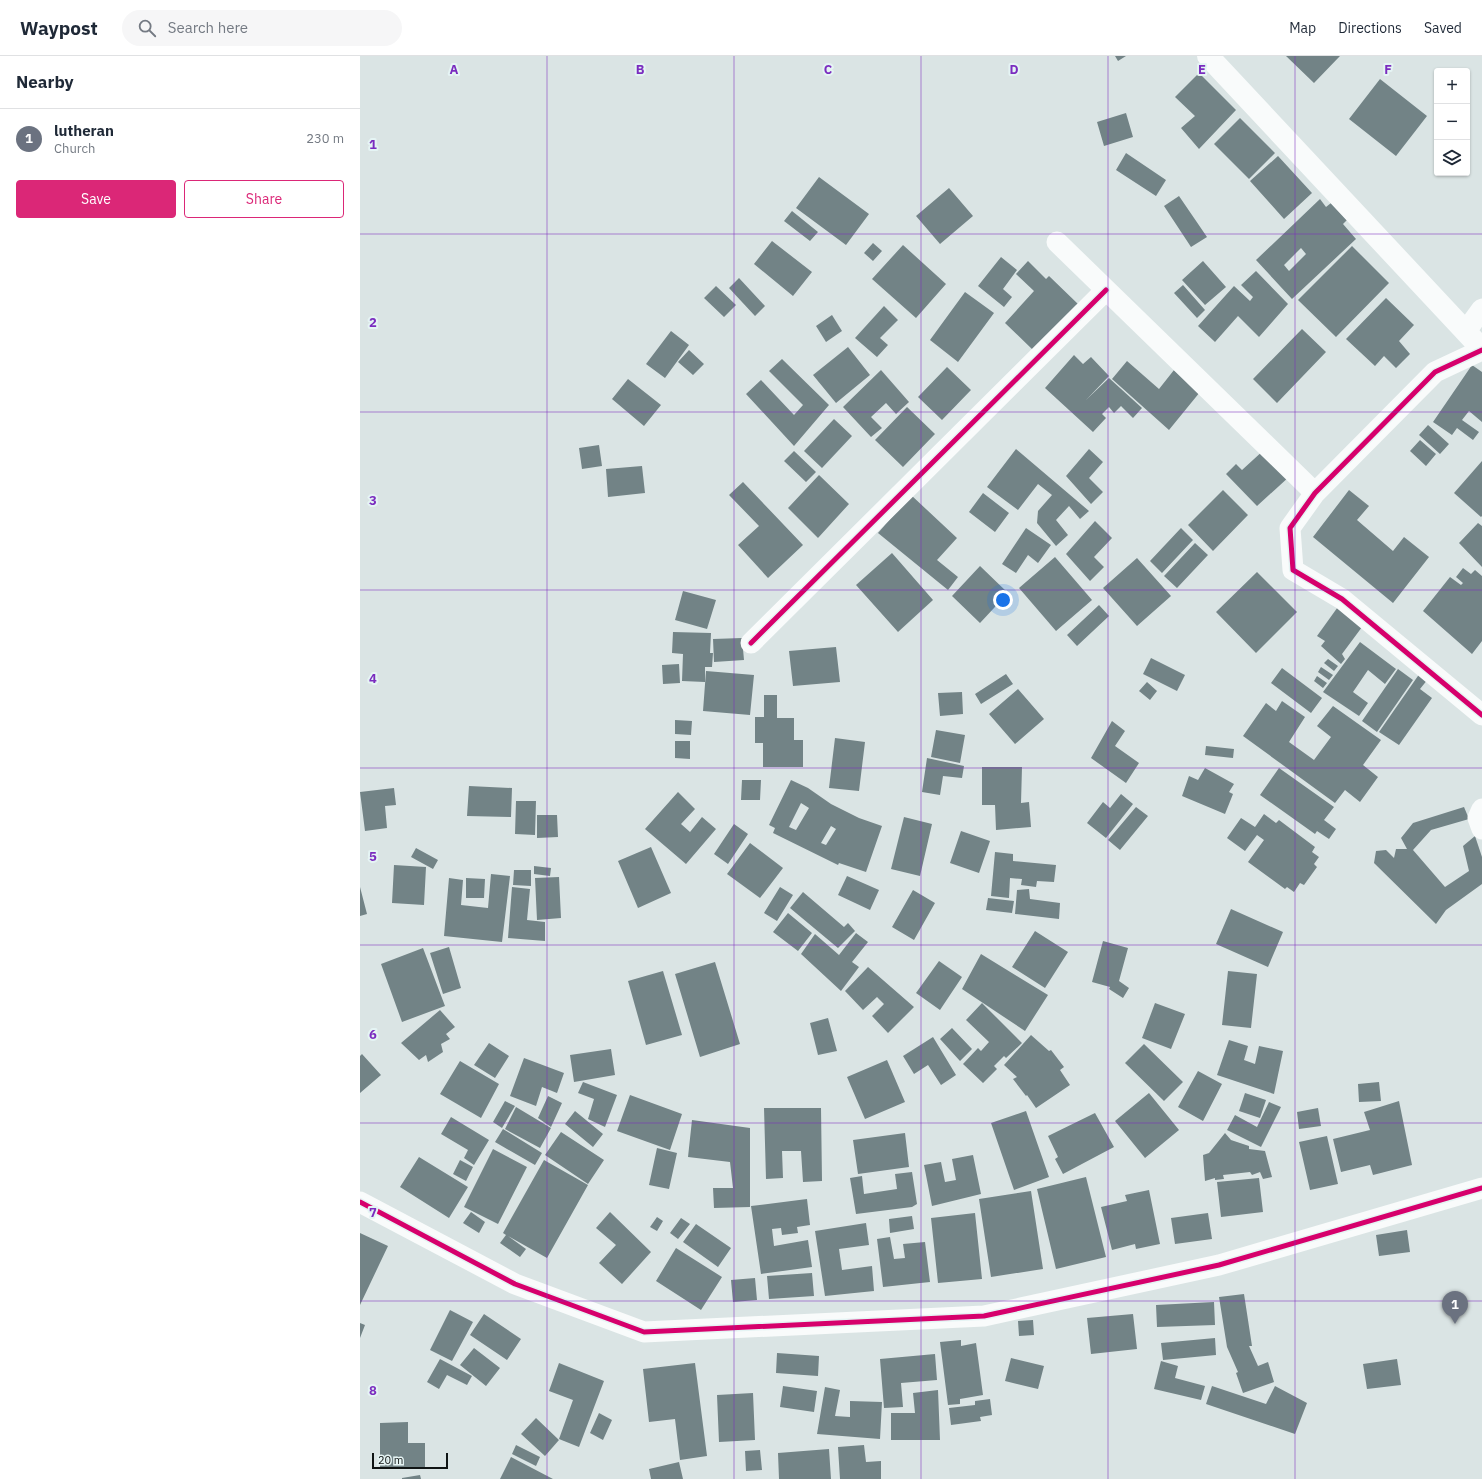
<!DOCTYPE html>
<html lang="en">
<head>
<meta charset="utf-8">
<style>
  :root { --surface:#fff; --page:#f6f6f7; --text:#1f2937; --muted:#747a83; --line:#e0e1e3; --accent:#db2777 }
  body { margin:0; font-family:"IBM Plex Sans",sans-serif; background:var(--page); color:var(--text) }
  .controls { position:absolute; right:12px; top:12px; display:grid; overflow:hidden; border-radius:4px; box-shadow:0 1px 3px #0004 }
  .controls button { width:36px; height:36px; display:grid; place-items:center; padding:0; border:0; border-bottom:1px solid var(--line); background:var(--surface); color:var(--text); font:20px sans-serif }
  .scale { position:absolute; left:12px; bottom:10px; width:76px; box-sizing:border-box; padding-left:4px; border:2px solid #0f1414; border-top:0; font-size:11px; line-height:14px; white-space:nowrap; color:#0f1414; -webkit-text-stroke:3px #e5f4f4; paint-order:stroke }
  .you { position:absolute; left:643px; top:544px; width:14px; height:14px; margin:-10px; border:3px solid #fff; border-radius:50%; background:#1a73e8; box-shadow:0 0 0 6px #1a73e833 }
  .badge { display:grid; place-items:center; width:26px; height:26px; border-radius:50%; background:var(--accent); color:#fff; font-size:13px; font-weight:700 }
  .pin { position:absolute; translate:-50% -33px; filter:drop-shadow(0 1px 2px #0008) }
  .pin::after { content:''; position:absolute; top:21px; width:14px; height:12px; background:inherit; clip-path:polygon(0 0,100% 0,50% 100%) }
  .list { margin:0; padding:0; list-style:none }
  h2 { display:flex; justify-content:space-between; align-items:center; height:52px; margin:0; padding:0 16px; font-size:17px }
  h2 small { font-size:13px; font-weight:400; color:var(--muted) }
  .list li { display:grid; grid-template-columns:26px 1fr auto; gap:12px; align-items:center; box-sizing:border-box; height:60px; padding:0 16px; border-top:1px solid var(--line) }
  .list b { display:block; font-size:15px; white-space:nowrap }
  .list p { margin:0; font-size:13px; white-space:nowrap; color:var(--muted) }
  .list em { font-size:13px; font-style:normal; color:var(--muted) }
  .actions { display:flex; gap:8px; padding:12px 16px }
  .actions a { flex:1; padding:9px 0; border:1px solid var(--accent); border-radius:4px; text-align:center; font-size:14px; color:var(--accent) }
  .actions .main { background:var(--accent); color:#fff }
  .icon { flex:none; width:22px; height:22px; fill:none; stroke:currentColor; stroke-width:2; stroke-linecap:round; stroke-linejoin:round }
  .map { position:relative; flex:none; width:1122px; height:1423px; overflow:hidden }
  header { display:flex; align-items:center; gap:24px; box-sizing:border-box; height:56px; padding:0 20px; background:var(--surface); border-bottom:1px solid var(--line) }
  header strong { font-size:19px }
  nav { display:flex; gap:22px; margin-inline-start:auto; font-size:14px }
  .search { width:280px; height:36px; background:var(--page); display:flex; align-items:center; gap:10px; box-sizing:border-box; padding:0 14px; border-radius:22px; color:var(--muted); font-size:15px }
  main { display:flex }
  aside { flex:1; background:var(--surface) }
  .map>svg:first-child { display:block }
</style>
</head>
<body>
<header>
<strong>Waypost</strong>
<div class="search"><svg class="icon" aria-label="search" viewBox="0 0 24 24"><circle cx="10" cy="10" r="6"/><path d="M15 15l6 6"/></svg>Search here</div>
<nav><a>Map</a><a>Directions</a><a>Saved</a></nav>
</header>
<main>
<aside>
<h2>Nearby<small></small></h2>
<ul class="list">
<li><span class="badge" style="background:#6b7280">1</span><div><b>lutheran</b><p>Church</p></div><em>230 m</em></li>
</ul>
<div class="actions"><a class="main">Save</a><a>Share</a></div>
</aside>
<div class="map">
<svg width="1122" height="1423" viewBox="0 0 1122 1423">
  <rect width="100%" height="100%" fill="#dae4e4"/>
  <!-- building -->
  <path fill="#728386" fill-rule="evenodd" d="M755,0H766L758,5Z
    M926,0H980L954,27Z
    M839,17L876,54L839,93L821,72L835,60L815,41Z
    M1020,23L1067,60L1036,100L989,63Z
    M766,57L773,81L744,90L737,66Z
    M880,62L915,97L889,123L854,88Z
    M766,97L806,124L796,140L756,114Z
    M918,100L952,137L924,163L890,125Z
    M459,121L509,158L486,189L436,152Z
    M589,132L613,160L580,188L556,160Z
    M819,140L847,181L831,191L804,150Z
    M960,143L966,151L971,147L987,164L983,168L996,183L932,243L896,204ZM941,192L946,198L929,215L924,209Z
    M432,155L458,176L450,185L424,165Z
    M412,185L452,216L433,240L394,208Z
    M513,187L522,195L513,205L504,197Z
    M543,189L586,228L556,262L512,223Z
    M992,190L1029,227L976,281L938,244Z
    M641,201L657,214L643,233L652,241L644,251L618,230Z
    M668,205L686,223L689,220L718,248L674,295L645,267L674,235L656,218Z
    M843,205L866,231L845,249L822,224Z
    M896,215L928,248L899,281L878,260L855,286L838,270L874,230L890,245L893,241L881,229Z
    M379,222L405,250L395,260L369,232Z
    M823,229L845,254L837,262L814,237Z
    M356,230L376,249L364,261L344,242Z
    M605,236L634,257L598,306L570,284Z
    M1026,242L1054,269L1039,285L1050,298L1036,312L1024,300L1015,310L986,283Z
    M524,250L538,264L520,282L528,289L517,301L495,282Z
    M472,259L482,275L466,286L456,270Z
    M942,273L966,296L917,347L893,323Z
    M311,275L329,289L305,322L286,308Z
    M488,291L510,319L476,347L453,319Z
    M329,294L344,308L333,319L318,306Z
    M714,299L723,308L731,301L749,320L726,344L749,322L782,352L773,362L761,350L754,357L749,351L742,358L746,362L733,376L685,332Z
    M422,303L469,349L434,390L386,338L401,324L434,359L443,349L409,315Z
    M767,305L799,333L814,314L840,336L809,374L752,323Z
    M1112,309L1122,316V366L1109,355L1102,364L1119,376L1113,384L1097,372L1092,379L1073,366Z
    M587,311L611,334L582,364L558,341Z
    M521,314L549,346L536,358L526,347L511,361L522,372L511,381L483,351Z
    M268,323L301,349L284,370L252,343Z
    M547,351L575,378L543,411L515,384Z
    M474,363L492,380L462,412L444,395Z
    M1068,369L1089,388L1080,398L1059,379Z
    M1060,384L1076,398L1066,410L1050,395Z
    M239,389L242,410L222,413L219,392Z
    M656,393L729,455L720,463L709,450L696,464L708,479L696,490L677,467L678,455L692,439L678,428L658,454L627,431Z
    M729,393L743,406L729,422L743,436L731,448L706,420Z
    M905,393L930,420L897,450L866,418L876,408L882,414Z
    M434,395L456,416L446,426L424,405Z
    M1122,405V460L1121,461L1094,437Z
    M282,410L285,437L248,441L246,413Z
    M459,419L489,448L458,482L428,452Z
    M383,426L443,489L408,522L378,489L399,470L369,439Z
    M863,434L888,459L853,495L828,469Z
    M989,434L1009,450L997,464L1033,495L1044,481L1069,501L1033,547L953,481Z
    M623,437L649,457L635,476L609,456Z
    M551,439L597,482L577,504L598,521L588,534L518,477Z
    M735,465L752,482L734,501L744,511L730,525L706,498Z
    M1118,467L1122,470V511L1099,487Z
    M666,472L691,489L678,507L668,499L656,517L642,508Z
    M821,472L833,484L802,517L790,505Z
    M835,487L848,499L817,532L804,520Z
    M532,497L573,544L538,576L496,529Z
    M695,501L732,544L696,575L659,532Z
    M777,502L811,540L777,570L743,532Z
    M620,510L648,537L620,567L592,540Z
    M1103,512L1111,518L1115,514L1122,520V585L1112,598L1063,555L1090,521L1101,529L1103,527L1096,521Z
    M897,516L937,556L896,597L856,556Z
    M323,535L356,544L347,573L315,564Z
    M980,548L1005,567L982,598L985,603L981,608L961,590L965,585L957,580Z
    M739,549L749,560L717,590L707,579Z
    M313,576L351,577L350,597H353L352,611H345V626L322,625L323,598L312,597Z
    M382,582L384,604L354,606L353,583Z
    M1000,586L1036,613L1025,628L1008,614L993,636L1008,647L999,660L963,636Z
    M476,591L480,626L433,630L429,595Z
    M791,602L825,619L817,635L783,618Z
    M968,603L978,610L974,615L964,607Z
    M319,608L320,627L303,628L302,609Z
    M961,611L973,619L969,624L958,616Z
    M922,612L962,642L951,657L911,627Z
    M1038,613L1053,624L1017,676L1002,665Z
    M346,615L394,619L390,659L343,655Z
    M1060,617L1068,623L1060,633L1072,642L1039,689L1019,676Z
    M646,618L653,628L621,648L615,638Z
    M957,620L967,627L963,632L954,625Z
    M787,626L797,635L790,644L779,635Z
    M658,633L684,663L655,688L629,658Z
    M602,636L603,658L580,660L578,637Z
    M404,639H417V662H434V684H443V711H403V687H395V661H404Z
    M922,645L945,661L929,686L954,704L971,681L957,670L973,650L1021,684L1003,709L1018,721L1000,746L985,734L975,747L883,680L906,647L916,655Z
    M315,664L332,665L331,679L315,678Z
    M752,665L765,675L755,690L779,707L766,727L731,702Z
    M576,674L605,679L600,707L571,701Z
    M475,682L505,686L499,735L469,732Z
    M315,685H330V703L315,702Z
    M846,690L874,693L873,702L845,699Z
    M567,702L604,710L602,722L583,720L580,739L562,736Z
    M622,711H662L661,747L669,746L671,771L636,774L635,749H622Z
    M845,712L874,728L869,736L873,738L865,758L822,740L829,720L838,724Z
    M919,712L974,751L964,764L976,773L969,783L957,775L955,778L900,739Z
    M382,724H401L400,744H381Z
    M431,724L448,732L471,748L499,762L522,770L506,816L479,807L478,809L413,777L415,772L409,769ZM441,747L449,752L436,774L429,771ZM471,770L476,773L466,789L461,787Z
    M109,730L152,732L151,761L107,760Z
    M34,732L36,749L25,750L27,772L5,775L0,736Z
    M318,736L335,753L321,768L330,776L342,761L356,773L326,808L285,773Z
    M761,738L773,748L746,782L727,767L743,746L750,752Z
    M156,745H176L175,779L155,778Z
    M776,751L788,760L760,794L748,784Z
    M1104,751L1109,763L1071,774L1053,794L1085,831L1109,815L1103,790L1115,780L1122,801V828L1086,854L1076,868L1014,807L1016,795L1026,794L1034,802L1036,793H1047L1041,782L1053,767Z
    M904,758L916,767L919,764L955,791L952,796L959,801L954,808L957,811L944,829L940,827L934,836L927,831L925,833L888,806L904,784L897,779L885,795L867,782L881,762L895,771Z
    M177,759H197L198,781L177,782Z
    M544,761L572,768L560,820L531,813Z
    M374,768L388,778L368,808L354,798Z
    M601,775L630,785L619,817L590,807Z
    M390,787L423,812L400,842L367,818Z
    M291,791L311,837L278,852L258,805Z
    M56,792L78,804L73,813L51,801Z
    M635,796L653,798V805L696,809L694,826L677,825L676,831L661,829L662,823L650,822L649,842L631,840Z
    M34,809L66,811L64,849L32,847Z
    M174,810L191,812L190,820L174,818Z
    M154,814H171V830L153,829Z
    M131,818L150,820L142,886L84,880L89,822L103,824L101,849L128,852Z
    M487,820L519,834L510,854L478,839Z
    M199,821L201,862L177,864L175,822Z
    M106,822L125,823L124,842H106Z
    M0,831L7,858L0,860Z
    M152,831L170,833L167,864L185,866V885L148,882Z
    M420,831L433,839L417,865L404,857Z
    M669,833L670,843L700,847L699,863L655,858L657,834Z
    M553,834L575,847L554,884L532,871Z
    M443,836L484,871L488,867L495,875L478,892L430,852Z
    M628,842L654,845L652,857L626,854Z
    M871,853L923,876L908,911L856,888Z
    M428,857L452,877L438,895L413,876Z
    M675,875L708,896L685,932L652,911Z
    M496,877L508,886L492,906L499,911L481,935L441,898L455,878L479,899Z
    M743,885L768,892L759,925L769,932L763,942L749,933L750,931L732,926Z
    M89,891L101,932L83,938L70,897Z
    M63,892L85,950L42,966L21,908Z
    M621,898L688,939L665,975L602,933Z
    M579,905L602,921L580,954L556,937Z
    M355,906L380,988L340,1001L315,918Z
    M508,911L554,951L528,977L512,960L524,948L517,941L503,954L485,935Z
    M303,915L322,979L286,989L268,925Z
    M868,915L897,918L891,972L862,969Z
    M622,947L662,987L646,1002L644,1000L634,1010L637,1013L623,1027L603,1008L618,992L621,995L629,986L606,964Z
    M795,947L825,958L811,993L782,982Z
    M80,954L95,971L86,978L90,983L81,988L83,996L68,1006L66,999L59,1004L41,987Z
    M468,962L477,995L458,999L450,967Z
    M592,972L612,993L600,1005L580,983Z
    M671,979L689,995L691,994L704,1011L700,1014L710,1029L676,1052L667,1039L666,1040L653,1023L657,1021L644,1009Z
    M573,981L596,1019L581,1029L568,1009L554,1018L543,1000Z
    M869,984L888,990L884,1004L895,1008L899,990L923,995L914,1038L857,1019Z
    M129,987L149,1000L135,1022L114,1009Z
    M784,988L823,1026L804,1045L765,1007Z
    M251,993L255,1019L214,1026L210,999Z
    M2,998L21,1019L0,1037V1000Z
    M164,1002L204,1017L197,1037L182,1031L176,1050L150,1040Z
    M527,1004L545,1046L505,1063L487,1021Z
    M100,1005L139,1028L121,1062L80,1038Z
    M838,1015L862,1028L843,1065L818,1051Z
    M223,1026L257,1039L245,1071L228,1063L234,1043L218,1037Z
    M1019,1026L1021,1045L999,1046L998,1028Z
    M789,1037L819,1074L785,1102L755,1065Z
    M885,1037L906,1044L900,1062L879,1055Z
    M270,1039L322,1058L310,1094L257,1075Z
    M188,1040L202,1047L191,1071L178,1062Z
    M145,1045L155,1050L142,1072L133,1066Z
    M1039,1045L1052,1109L1013,1119L1010,1109L981,1116L973,1083L1010,1074L1004,1056Z
    M909,1046L921,1051L901,1091L867,1074L875,1059L897,1071Z
    M156,1051L191,1072L180,1092L145,1073Z
    M404,1052H461L462,1125L443,1126L441,1095H422L423,1122L406,1123Z
    M958,1052L961,1070L939,1073L937,1056Z
    M215,1055L243,1078L233,1091L205,1068Z
    M666,1055L689,1121L654,1134L631,1067Z
    M735,1057L754,1091L703,1118L695,1103L698,1101L688,1080Z
    M91,1061L129,1084L114,1109L104,1102L108,1094L81,1078Z
    M332,1064L390,1072V1151L354,1152L353,1132H373L370,1106L328,1101Z
    M143,1073L182,1097L175,1109L135,1086Z
    M201,1076L244,1104L228,1128L185,1099Z
    M545,1077L549,1111L498,1118L493,1084Z
    M865,1077L871,1084L889,1090V1093L905,1095L912,1121L903,1123L900,1116L892,1119L890,1116L863,1119L864,1123L855,1124V1122L845,1125L843,1099L849,1097Z
    M967,1080L978,1128L950,1134L939,1086Z
    M297,1092L317,1097L309,1133L289,1129Z
    M133,1093L167,1111L138,1168L104,1151Z
    M613,1099L621,1138L572,1150L564,1109L581,1106L585,1126L596,1124L592,1103Z
    M59,1101L108,1131L89,1162L40,1131Z
    M100,1104L113,1111L106,1125L93,1118Z
    M184,1104L228,1129L187,1202L148,1180L166,1193L160,1201L140,1187L146,1179L143,1177Z
    M552,1116L557,1148L552,1151L496,1158L490,1122L502,1120L504,1138L537,1133L535,1118Z
    M726,1121L746,1201L696,1213L677,1133Z
    M899,1122L903,1156L861,1161L857,1126Z
    M789,1134L800,1188L776,1193L775,1188L752,1194L741,1151L767,1145L765,1139Z
    M671,1135L683,1213L631,1221L619,1143Z
    M447,1143L450,1169L437,1171L438,1177L422,1179L421,1172L412,1173L414,1190L448,1184L452,1211L401,1218L391,1150Z
    M111,1156L125,1166L119,1177L103,1167Z
    M250,1156L291,1196L262,1228L239,1207L256,1189L236,1172Z
    M615,1157L622,1223L578,1227L571,1162Z
    M848,1157L852,1183L815,1188L811,1162Z
    M552,1160L554,1173L530,1177L529,1163Z
    M297,1161L303,1165L297,1175L290,1171Z
    M321,1162L330,1168L318,1183L310,1177Z
    M506,1167L509,1189L479,1193L482,1214L512,1210L514,1235L465,1240L455,1175Z
    M336,1168L371,1192L358,1211L323,1186Z
    M1047,1174L1050,1196L1019,1200L1016,1179Z
    M0,1177L28,1190L0,1249Z
    M530,1181L534,1203L545,1202L543,1188L565,1186L570,1226L523,1231L517,1183Z
    M316,1192L362,1221L341,1254L296,1225Z
    M452,1217L454,1240L409,1243L407,1220Z
    M395,1222L397,1244L373,1246L371,1224Z
    M884,1238L892,1290H889L898,1310L908,1306L914,1326L883,1337L876,1317L878,1316L867,1291L859,1241Z
    M854,1246L855,1269L797,1271L796,1249Z
    M90,1254L113,1266L92,1305L70,1294Z
    M124,1258L161,1283L147,1304L110,1279Z
    M773,1258L777,1293L731,1298L727,1262Z
    M673,1264L674,1279L659,1280L658,1265Z
    M0,1267L5,1269L0,1282Z
    M855,1282L856,1299L803,1304L801,1287Z
    M601,1284V1290L616,1287L623,1339L600,1343V1348L588,1349L580,1286Z
    M114,1292L140,1312L126,1330L100,1309Z
    M417,1297L459,1300L458,1320L416,1317Z
    M575,1298L577,1324L541,1327L543,1351L524,1352L520,1303Z
    M651,1302L684,1310L678,1333L645,1325Z
    M80,1303L112,1320L107,1329L87,1319L79,1333L67,1326Z
    M1037,1303L1041,1329L1007,1333L1003,1308Z
    M801,1305L818,1310L815,1322L845,1330L841,1344L794,1333Z
    M199,1307L244,1325L219,1391L199,1383L213,1344L189,1335Z
    M335,1307L347,1400L320,1404L315,1363L289,1366L283,1313Z
    M423,1330L457,1335L454,1356L420,1351Z
    M852,1330L906,1348L915,1330L947,1347L935,1378L846,1348Z
    M465,1331L480,1334L475,1360L490,1361V1345L522,1346L520,1383L457,1378Z
    M578,1334L580,1384H531V1357H555L553,1337Z
    M393,1337L395,1384L359,1386L357,1339Z
    M630,1343L632,1359L620,1361L621,1365L591,1369L589,1352L615,1349V1345Z
    M239,1357L252,1364L243,1384L230,1377Z
    M176,1362L199,1384L185,1400L161,1378Z
    M48,1366V1387H65V1413H20V1367Z
    M156,1389L180,1401L176,1410L152,1398Z
    M504,1389L506,1406L521,1405V1423H480L478,1391Z
    M469,1393L471,1423H419L418,1397Z
    M400,1394L402,1414L386,1415L385,1395Z
    M151,1401L193,1423H140Z
    M319,1406L323,1423H291L289,1413Z
    M60,1419L61,1423H42V1422Z"/>
  <g fill="none" stroke-linecap="round" stroke-linejoin="round">
    <!-- minor -->
    <path stroke="#f9fbfb" stroke-width="21" d="M697,186L955,437
      M1106,275L1122,253
      M1122,294L1075,316L955,437L930,472L933,514L982,543L1122,659
      M391,587L746,234
      M1122,753L1118,762L1122,773
      M0,1146L155,1228L284,1276L624,1260L859,1209L1122,1132"/>
    <!-- tertiary -->
    <path stroke="#f9fbfb" stroke-width="22" d="M848,0L1122,293"/>
    <!-- cycleway casing -->
    <g stroke="#e5f4f4" stroke-width="8">
      <path id="cycleway" d="M1122,294L1075,316L955,437L930,472L933,514L982,543L1122,659
        M391,587L746,234
        M0,1146L155,1228L284,1276L624,1260L859,1209L1122,1132"/>
    </g>
    <!-- cycleway -->
    <use href="#cycleway" stroke="#d6006c" stroke-width="5"/>
  </g>
  <!-- grid -->
  <path fill="none" stroke="#7b2cbf" stroke-width="1" stroke-opacity="0.55" d="M187,0V1423M374,0V1423M561,0V1423M748,0V1423M935,0V1423M0,178H1122M0,356H1122M0,534H1122M0,712H1122M0,889H1122M0,1067H1122M0,1245H1122"/>
  <g font-size="13" text-anchor="middle" font-weight="bold" fill="#7b2cbf" stroke="#e5f4f4" stroke-width="4" stroke-linejoin="round" paint-order="stroke">
    <text x="94" y="18">A</text>
    <text x="280" y="18">B</text>
    <text x="468" y="18">C</text>
    <text x="654" y="18">D</text>
    <text x="842" y="18">E</text>
    <text x="1028" y="18">F</text>
    <text x="13" y="93">1</text>
    <text x="13" y="271">2</text>
    <text x="13" y="449">3</text>
    <text x="13" y="627">4</text>
    <text x="13" y="805">5</text>
    <text x="13" y="983">6</text>
    <text x="13" y="1161">7</text>
    <text x="13" y="1339">8</text>
  </g>
</svg>
<div class="controls">
<button>+</button>
<button>−</button>
<button><svg class="icon" aria-label="layers" viewBox="0 0 24 24"><path d="M12 4l9 5-9 5-9-5zM3 14l9 5 9-5"/></svg></button>
</div>
<div class="scale">20 m</div>
<div class="you"></div>
<div class="pin badge" style="left:1095px;top:1268px;background:#6b7280">1</div>
</div>
</main>
</body>
</html>
